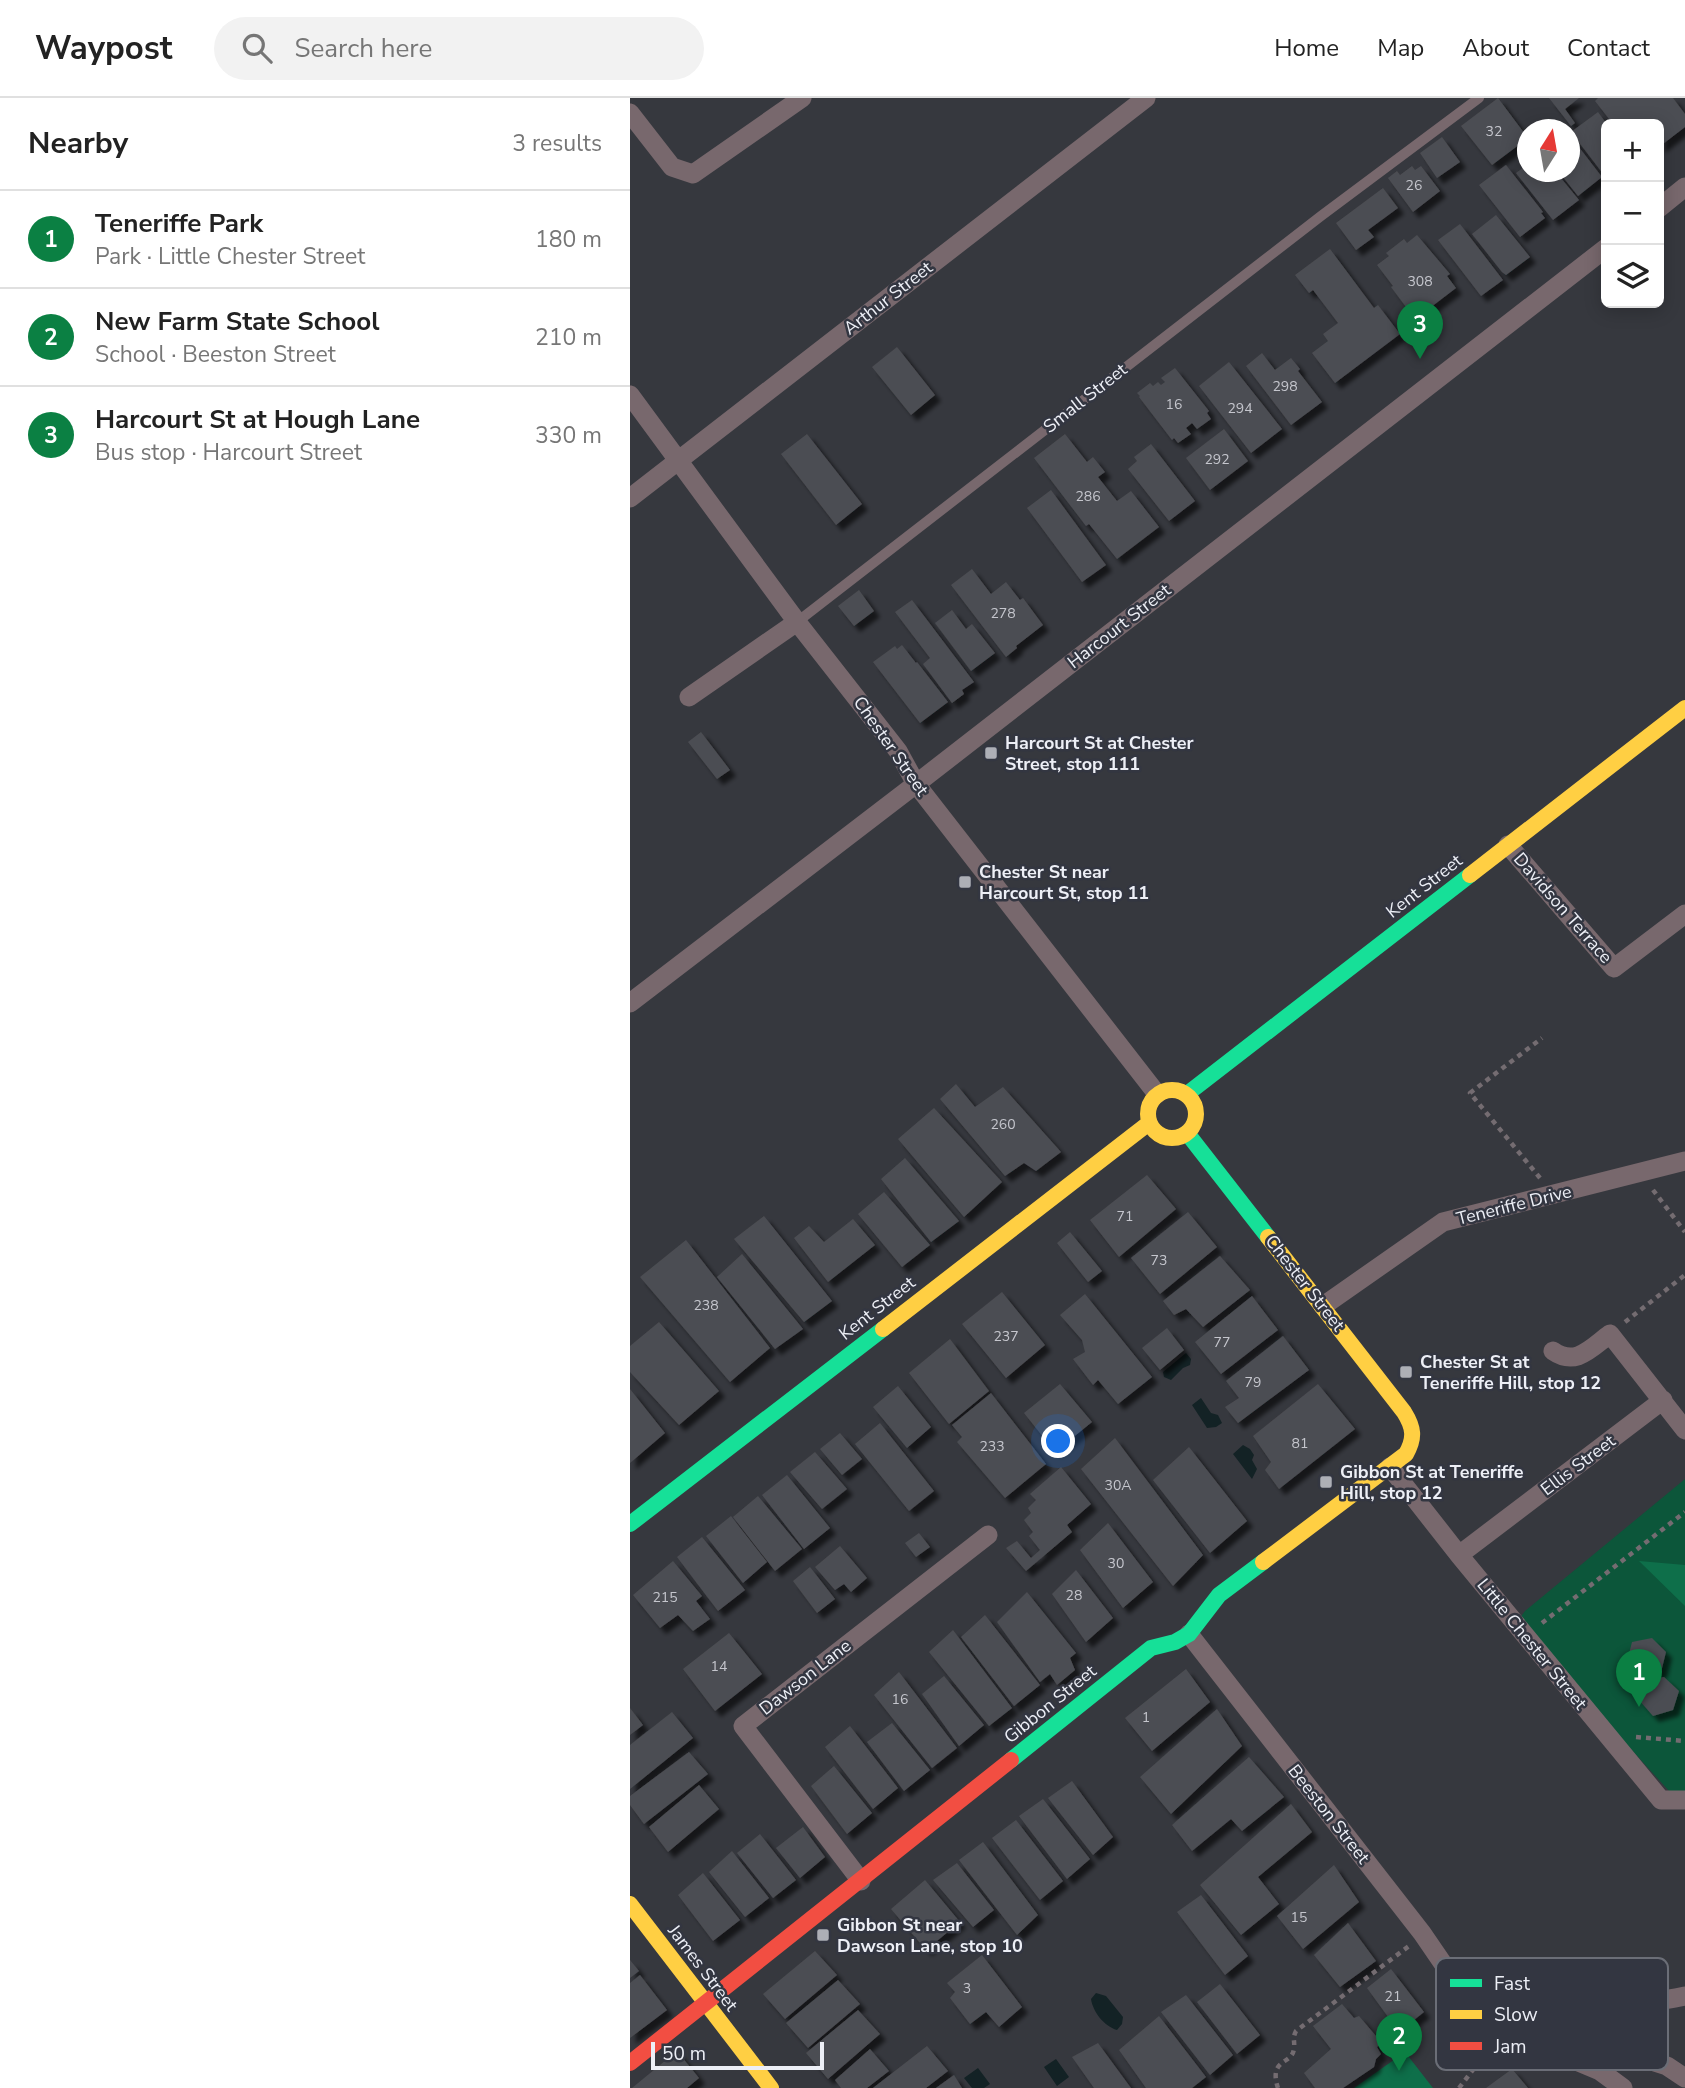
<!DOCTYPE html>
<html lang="en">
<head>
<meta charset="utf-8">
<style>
  :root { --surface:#fff; --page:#f2f2f2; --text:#222; --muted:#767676; --line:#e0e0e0; --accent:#0b8043 }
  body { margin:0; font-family:"Nunito Sans",sans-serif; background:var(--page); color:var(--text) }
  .controls { position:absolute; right:21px; top:21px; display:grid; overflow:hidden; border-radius:10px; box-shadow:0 4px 18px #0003 }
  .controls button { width:63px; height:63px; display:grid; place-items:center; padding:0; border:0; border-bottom:2px solid var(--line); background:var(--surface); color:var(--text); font:35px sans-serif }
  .compass { position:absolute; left:887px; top:21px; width:63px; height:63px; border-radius:50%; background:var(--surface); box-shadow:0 4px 18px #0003; rotate:11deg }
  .scale { position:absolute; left:21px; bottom:18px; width:173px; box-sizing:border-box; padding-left:7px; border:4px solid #edeff6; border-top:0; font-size:19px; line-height:24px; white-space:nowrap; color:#edeff6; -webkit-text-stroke:5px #333641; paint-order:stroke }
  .you { position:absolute; left:429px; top:1344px; width:24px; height:24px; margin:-18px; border:5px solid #fff; border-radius:50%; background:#1a73e8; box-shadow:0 0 0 10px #1a73e833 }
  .badge { display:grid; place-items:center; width:46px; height:46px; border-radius:50%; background:var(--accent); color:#fff; font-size:23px; font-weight:700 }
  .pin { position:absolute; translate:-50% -58px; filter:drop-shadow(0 2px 4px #0008) }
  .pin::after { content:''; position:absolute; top:37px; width:24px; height:21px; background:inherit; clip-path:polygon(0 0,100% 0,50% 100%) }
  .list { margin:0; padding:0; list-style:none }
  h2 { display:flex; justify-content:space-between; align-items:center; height:91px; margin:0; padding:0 28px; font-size:30px }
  h2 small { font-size:23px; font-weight:400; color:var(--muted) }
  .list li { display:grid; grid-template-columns:46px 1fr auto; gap:21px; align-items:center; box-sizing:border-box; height:98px; padding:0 28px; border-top:2px solid var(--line) }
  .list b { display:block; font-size:26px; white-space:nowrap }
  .list p { margin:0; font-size:23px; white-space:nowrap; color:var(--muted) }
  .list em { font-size:23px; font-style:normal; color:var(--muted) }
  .icon { flex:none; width:38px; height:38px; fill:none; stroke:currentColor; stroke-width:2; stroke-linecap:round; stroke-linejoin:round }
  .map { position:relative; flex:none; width:1055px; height:1990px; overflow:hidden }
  header { display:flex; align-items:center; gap:42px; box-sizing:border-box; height:98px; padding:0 35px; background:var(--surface); border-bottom:2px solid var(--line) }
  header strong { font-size:33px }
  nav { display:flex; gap:38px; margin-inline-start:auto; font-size:24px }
  .search { width:490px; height:63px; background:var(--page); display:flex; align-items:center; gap:18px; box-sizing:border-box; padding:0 24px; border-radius:38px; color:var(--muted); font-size:26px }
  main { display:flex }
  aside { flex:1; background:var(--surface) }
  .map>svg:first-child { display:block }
</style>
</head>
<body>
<header>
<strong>Waypost</strong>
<div class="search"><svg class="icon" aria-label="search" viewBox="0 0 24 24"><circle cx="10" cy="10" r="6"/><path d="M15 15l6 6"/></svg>Search here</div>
<nav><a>Home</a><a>Map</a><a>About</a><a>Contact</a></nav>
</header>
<main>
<aside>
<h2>Nearby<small>3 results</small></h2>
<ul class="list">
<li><span class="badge">1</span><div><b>Teneriffe Park</b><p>Park · Little Chester Street</p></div><em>180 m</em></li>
<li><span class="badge">2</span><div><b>New Farm State School</b><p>School · Beeston Street</p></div><em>210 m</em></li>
<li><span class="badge">3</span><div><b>Harcourt St at Hough Lane</b><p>Bus stop · Harcourt Street</p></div><em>330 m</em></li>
</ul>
</aside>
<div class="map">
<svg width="1055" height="1990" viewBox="0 0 1055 1990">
  <defs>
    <filter id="shadow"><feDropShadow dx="6" dy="6" stdDeviation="2" flood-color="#0009"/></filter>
  </defs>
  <rect width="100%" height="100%" fill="#36383e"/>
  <!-- green -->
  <path fill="#0c563a" d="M1055,1381V1694H1040L886,1525L895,1513Z"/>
  <!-- forest -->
  <path fill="#0e6f4a" d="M1009,1463L1055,1467V1508Z
    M775,1954L803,1990H724Z"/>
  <!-- water -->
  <path fill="#132225" d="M556,1255L561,1261L560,1267L553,1270L541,1282L534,1279L533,1274Z
    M571,1300L581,1315L588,1317L592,1325L586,1329L577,1330L562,1307Z
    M613,1347L620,1351L624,1357L622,1362L627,1371L622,1381L603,1356Z
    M466,1895L476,1898L493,1919L492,1926L487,1932C474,1928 463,1914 461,1901Z
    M426,1961L439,1979L427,1988L414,1969Z
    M348,1970L360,1986L354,1990H342L334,1980Z"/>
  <!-- building -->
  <path fill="#4c4d52" filter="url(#shadow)" d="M868,0L898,40L862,67L831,28Z
    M919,0H949L935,11L945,25L941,28Z
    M968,0H1043L1055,16V29L1029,49V26H983L965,3Z
    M968,14L976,25V75L974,77L941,34Z
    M812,39L830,64L807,80L790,55Z
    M942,40L972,79L948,98L929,74H940V41Z
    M898,66V74H926L949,102L923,122L886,75Z
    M876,67L913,114L911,115L915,120L890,139L849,87Z
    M782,68L785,72L791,68L810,93L783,114L758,80L767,73L770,77Z
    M753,90L768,110L738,132L744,139L726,152L706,125Z
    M866,117L900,159L876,177L872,174L842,136Z
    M830,126L873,182L851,198L808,142Z
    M787,137L820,176L817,178L826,190L788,219L779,207L776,209L761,189L763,188L747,167L759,158L756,155L774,141L777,145Z
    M700,151L744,210L748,207L770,236L705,285L682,255L698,243L693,236L708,225L683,192L679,195L665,177Z
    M267,249L305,297L281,317L242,269Z
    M632,255L645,272L661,260L670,271L668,273L692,304L661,327L616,268Z
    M599,264L652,331L621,355L569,288Z
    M545,270L579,313L577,315L581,321L567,331L562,325L556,330L561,336L548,345L544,340L542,342L509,299L510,298L507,295L520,285L523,288L528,284L531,287L535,284L531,280Z
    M594,331L618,363L580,392L556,360Z
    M177,336L232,406L206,427L151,356Z
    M435,336L457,364L463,359L475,374L468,379L487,403L501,393L529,429L487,461L459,426L456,428L404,360Z
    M521,346L565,403L539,423L498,371L507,363L504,359Z
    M421,392L476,467L452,484L397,410Z
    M342,471L361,496L376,484L390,502L393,500L413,527L386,548L387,550L376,559L321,487Z
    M229,492L244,513L224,528L208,508Z
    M282,502L344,584L332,592L334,596L322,605L293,566L300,560L265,514Z
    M322,512L336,531L342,526L365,555L341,573L305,525Z
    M272,547L286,565L287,564L318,604L290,625L243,564L265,548L267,551Z
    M71,634L100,672L87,681L58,644Z
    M326,986L345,1009L373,989L431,1054L406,1073L394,1065L375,1078L310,1001Z
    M304,1010L372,1084L334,1119L268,1041Z
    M275,1060L329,1123L301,1144L251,1081Z
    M517,1077L546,1111L489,1159L460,1122Z
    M254,1094L300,1147L272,1169L228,1116Z
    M558,1114L587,1149L530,1196L501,1160Z
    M134,1118L202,1203L174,1224L104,1141Z
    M223,1121L245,1147L198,1184L164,1140L179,1128L194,1144Z
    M440,1134L472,1173L458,1184L427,1145Z
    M56,1142L140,1250L100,1284L10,1179Z
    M112,1156L173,1231L145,1251L87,1179Z
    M590,1158L620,1192L573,1229L556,1211L544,1217L533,1203Z
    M372,1194L415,1247L376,1280L332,1226Z
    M455,1196L522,1279L488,1306L468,1282L463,1287L443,1261L455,1254L452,1242L430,1217Z
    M622,1198L648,1232L591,1276L565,1244Z
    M29,1224L89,1293L49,1327L0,1274V1248Z
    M537,1230L554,1252L530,1272L512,1250Z
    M653,1238L679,1272L608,1325L595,1309L609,1300L596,1283Z
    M320,1241L359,1293L319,1326L279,1275Z
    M430,1286L462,1324L425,1354L394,1315Z
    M688,1286L725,1331L649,1391L635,1372L641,1364L623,1338Z
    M268,1288L301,1329L277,1350L243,1309Z
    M0,1291L35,1335L0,1365Z
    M361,1295L416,1366L375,1400L327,1344L332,1339L322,1327Z
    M250,1325L304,1393L279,1413L225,1346Z
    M210,1335L232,1361L212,1377L190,1351Z
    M485,1340L573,1457L543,1488L451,1371Z
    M559,1349L617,1423L580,1455L523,1382Z
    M185,1354L217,1391L192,1411L160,1374Z
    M431,1369L461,1406L437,1427L442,1434L396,1473L376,1450L387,1443L401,1460L410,1452L399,1438L403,1434L394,1422L401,1415L398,1410L406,1402L400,1396Z
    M157,1377L200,1430L174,1451L132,1397Z
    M128,1398L172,1451L145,1473L103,1419Z
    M101,1418L137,1464L113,1485L76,1438Z
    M478,1425L523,1484L493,1510L450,1452Z
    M289,1435L300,1449L286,1459L275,1445Z
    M72,1439L115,1492L88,1513L47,1459Z
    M210,1448L237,1480L221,1494L214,1486L205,1492L185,1469Z
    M43,1463L72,1498L66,1503L80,1521L63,1533L48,1517L30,1530L3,1497Z
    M180,1469L205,1501L187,1515L163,1483Z
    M446,1472L483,1520L456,1544L422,1496Z
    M397,1494L446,1555L440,1560L445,1572L427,1587L420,1576L410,1584L367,1524Z
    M355,1517L410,1587L384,1608L331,1539Z
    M323,1532L382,1610L359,1628L299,1554Z
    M99,1535L132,1576L85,1613L53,1571Z
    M1022,1540L1036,1554L1031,1574L1011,1579L997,1564L1002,1544Z
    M556,1571L580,1604L522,1653L495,1620Z
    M269,1574L327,1650L302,1670L244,1597Z
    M314,1578L354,1627L329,1648L292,1596Z
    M1034,1579L1049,1593L1043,1612L1023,1618L1009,1602L1015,1582Z
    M0,1610L13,1627L0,1637Z
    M587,1611L612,1648L541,1716L510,1679Z
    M42,1614L63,1640L0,1691V1647Z
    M262,1625L300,1672L274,1693L237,1644Z
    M220,1628L268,1690L243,1711L195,1649Z
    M59,1654L78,1676L14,1726L0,1707V1698Z
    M619,1659L654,1699L612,1733L601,1721L562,1753L542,1727Z
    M204,1668L242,1715L217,1736L181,1688Z
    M442,1683L483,1739L463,1757L418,1700Z
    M69,1687L89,1711L38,1754L19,1729Z
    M413,1701L460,1761L437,1781L389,1718Z
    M661,1706L682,1734L628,1779L649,1806L611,1837L570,1787Z
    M386,1722L433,1783L410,1802L362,1740Z
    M173,1729L195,1759L170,1780L146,1750Z
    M130,1736L166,1782L143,1800L107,1755Z
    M353,1744L408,1817L387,1837L329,1762Z
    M102,1753L139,1800L115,1819L79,1774Z
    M327,1765L364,1812L343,1829L303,1782Z
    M704,1767L729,1804L673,1851L647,1818Z
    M73,1775L110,1822L83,1843L48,1797Z
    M295,1782L330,1824L296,1852L261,1811Z
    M571,1797L618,1858L595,1877L547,1814Z
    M718,1825L746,1863L710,1889L684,1857Z
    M185,1853L207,1877L155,1921L133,1896Z
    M352,1857L392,1909L369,1929L356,1914L340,1926L320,1900L325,1894L317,1885Z
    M0,1862L9,1873L0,1880Z
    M761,1871L794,1914L769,1934L737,1890Z
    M10,1877L37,1912L0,1940V1885Z
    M208,1882L230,1906L178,1950L156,1925Z
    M590,1886L630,1937L607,1956L567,1904Z
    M556,1897L603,1957L580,1977L531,1914Z
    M712,1906L724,1920L729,1918L752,1945L747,1949L751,1956L746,1961L744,1969L713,1990H685L674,1975L701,1951L683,1928Z
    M228,1912L250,1936L198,1981L176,1955Z
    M529,1918L576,1979L562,1990H516L489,1952Z
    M468,1945L501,1990H464L442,1959Z
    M297,1948L318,1973L296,1990H243Z
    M240,1951L259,1973L237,1990H211L205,1982Z
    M47,1953L69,1980L57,1990H2Z
    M882,1971L898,1990H856Z
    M324,1977L332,1990H306Z"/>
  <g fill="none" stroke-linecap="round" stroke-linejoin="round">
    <!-- path -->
    <path stroke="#746c71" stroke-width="4.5" stroke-dasharray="5 5" stroke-linecap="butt" d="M910,1080L840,995L912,940
      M1023,1092L1055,1134
      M995,1224L1055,1177
      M912,1525L1055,1414
      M1006,1639L1055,1643
      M648,1990C638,1960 663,1967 664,1950C665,1942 662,1941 666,1933L779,1848
      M829,1990L858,1952"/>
    <!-- lane -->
    <path stroke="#78686d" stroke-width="10" d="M167,524L691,118L849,0"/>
    <!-- street -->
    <path stroke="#78686d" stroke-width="19" d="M0,15L42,69L63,76L172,0
      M1029,110L1055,89
      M0,297L167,524L268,653L286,686L527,996
      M0,400L516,0
      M59,599L167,524
      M878,747L984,870L1055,816
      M0,905L286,686L976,150
      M693,1208L813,1124L1055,1063
      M923,1253C946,1269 961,1250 980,1236L1055,1332
      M760,1369L829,1457L1031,1702H1055
      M829,1457L1033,1302
      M559,1536L792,1835L855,1927L894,1949L939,1960L970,1973L993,1990
      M231,1783L113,1628L358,1437
      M837,1898L881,1920L911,1937L1012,1960L1037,1968L1055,1980
      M941,1956C947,1942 955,1929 967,1920C984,1907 1033,1903 1055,1898"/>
    <!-- fast -->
    <path stroke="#16e098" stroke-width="16" d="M557,996L840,777
      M557,1035L638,1139
      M0,1426L253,1231
      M381,1662L521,1550L545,1544L559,1536L589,1497L633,1464"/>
    <!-- slow -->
    <path stroke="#ffcf43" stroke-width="16" d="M840,777L1055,610
      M518 1016a24 24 0 1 1 48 0a24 24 0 1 1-48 0Z
      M253,1231L519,1025
      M633,1464L776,1356C785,1340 784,1330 774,1314L638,1139
      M0,1806L141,1990"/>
    <!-- jam -->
    <path stroke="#f24e42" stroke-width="16" d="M0,1965L381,1662"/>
  </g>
  <!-- markers -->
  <g fill="#adafb6" stroke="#333641" stroke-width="2.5">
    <rect x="354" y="648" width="14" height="14" rx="3.5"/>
    <rect x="328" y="777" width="14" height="14" rx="3.5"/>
    <rect x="769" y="1267" width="14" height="14" rx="3.5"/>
    <rect x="689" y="1377" width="14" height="14" rx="3.5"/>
    <rect x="186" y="1830" width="14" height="14" rx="3.5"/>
  </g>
  <g text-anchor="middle" stroke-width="5" stroke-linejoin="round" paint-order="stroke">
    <!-- number labels -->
    <g font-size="14" fill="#c5c6cd">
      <text x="864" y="38">32</text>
      <text x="784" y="92">26</text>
      <text x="790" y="188">308</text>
      <text x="655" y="293">298</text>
      <text x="544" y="311">16</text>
      <text x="610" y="315">294</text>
      <text x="587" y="366">292</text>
      <text x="458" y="403">286</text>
      <text x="373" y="520">278</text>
      <text x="373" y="1031">260</text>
      <text x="495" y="1123">71</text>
      <text x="529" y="1167">73</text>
      <text x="76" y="1212">238</text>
      <text x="376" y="1243">237</text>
      <text x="592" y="1249">77</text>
      <text x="623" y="1289">79</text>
      <text x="670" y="1350">81</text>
      <text x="362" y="1353">233</text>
      <text x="488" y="1392">30A</text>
      <text x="486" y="1470">30</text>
      <text x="444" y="1502">28</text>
      <text x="35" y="1504">215</text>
      <text x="89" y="1573">14</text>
      <text x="270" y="1606">16</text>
      <text x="516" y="1624">1</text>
      <text x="669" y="1824">15</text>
      <text x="337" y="1895">3</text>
      <text x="763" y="1903">21</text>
    </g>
    <!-- street labels -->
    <g font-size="18" fill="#edeff6" stroke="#333641">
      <text transform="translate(258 200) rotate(-38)" y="6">Arthur Street</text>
      <text transform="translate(455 300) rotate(-38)" y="6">Small Street</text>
      <text transform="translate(489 528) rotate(-38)" y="6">Harcourt Street</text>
      <text transform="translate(261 648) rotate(55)" y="6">Chester Street</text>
      <text transform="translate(794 788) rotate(-38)" y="6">Kent Street</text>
      <text transform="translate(933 810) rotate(49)" y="6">Davidson Terrace</text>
      <text transform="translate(884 1107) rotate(-14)" y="6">Teneriffe Drive</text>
      <text transform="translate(675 1185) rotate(52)" y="6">Chester Street</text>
      <text transform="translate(247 1210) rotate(-38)" y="6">Kent Street</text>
      <text transform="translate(948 1367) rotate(-37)" y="6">Ellis Street</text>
      <text transform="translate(902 1546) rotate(51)" y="6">Little Chester Street</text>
      <text transform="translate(175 1579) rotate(-38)" y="6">Dawson Lane</text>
      <text transform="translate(420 1606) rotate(-39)" y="6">Gibbon Street</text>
      <text transform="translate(699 1716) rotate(52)" y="6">Beeston Street</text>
      <text transform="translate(73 1870) rotate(53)" y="6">James Street</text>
    </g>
    <!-- poi labels -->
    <g font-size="18" font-weight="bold" fill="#edeff6" stroke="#333641" text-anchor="start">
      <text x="375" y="651">Harcourt St at Chester<tspan x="375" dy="21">Street, stop 111</tspan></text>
      <text x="349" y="780">Chester St near<tspan x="349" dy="21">Harcourt St, stop 11</tspan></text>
      <text x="790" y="1270">Chester St at<tspan x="790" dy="21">Teneriffe Hill, stop 12</tspan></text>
      <text x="710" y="1380">Gibbon St at Teneriffe<tspan x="710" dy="21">Hill, stop 12</tspan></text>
      <text x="207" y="1833">Gibbon St near<tspan x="207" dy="21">Dawson Lane, stop 10</tspan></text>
    </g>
  </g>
  <!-- legend -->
  <rect x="806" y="1860" width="232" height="112" rx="10" fill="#333641" stroke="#6b6e77" stroke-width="2"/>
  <rect x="820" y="1881" width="32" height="8" fill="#16e098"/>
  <rect x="820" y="1912" width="32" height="9" fill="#ffcf43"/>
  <rect x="820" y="1944" width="32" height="8" fill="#f24e42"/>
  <g font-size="19" fill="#edeff6">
    <text x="864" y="1892">Fast</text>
    <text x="864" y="1923">Slow</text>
    <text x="864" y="1955">Jam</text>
  </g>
</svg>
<div class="controls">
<button>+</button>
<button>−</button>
<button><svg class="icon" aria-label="layers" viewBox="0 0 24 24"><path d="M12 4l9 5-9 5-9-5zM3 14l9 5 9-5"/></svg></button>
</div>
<svg class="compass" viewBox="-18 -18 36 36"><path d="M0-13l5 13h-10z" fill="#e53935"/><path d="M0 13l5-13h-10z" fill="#767676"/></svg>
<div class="scale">50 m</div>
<div class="you"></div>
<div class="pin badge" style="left:1009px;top:1609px">1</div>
<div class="pin badge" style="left:769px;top:1973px">2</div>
<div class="pin badge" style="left:790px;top:261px">3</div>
</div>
</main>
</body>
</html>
